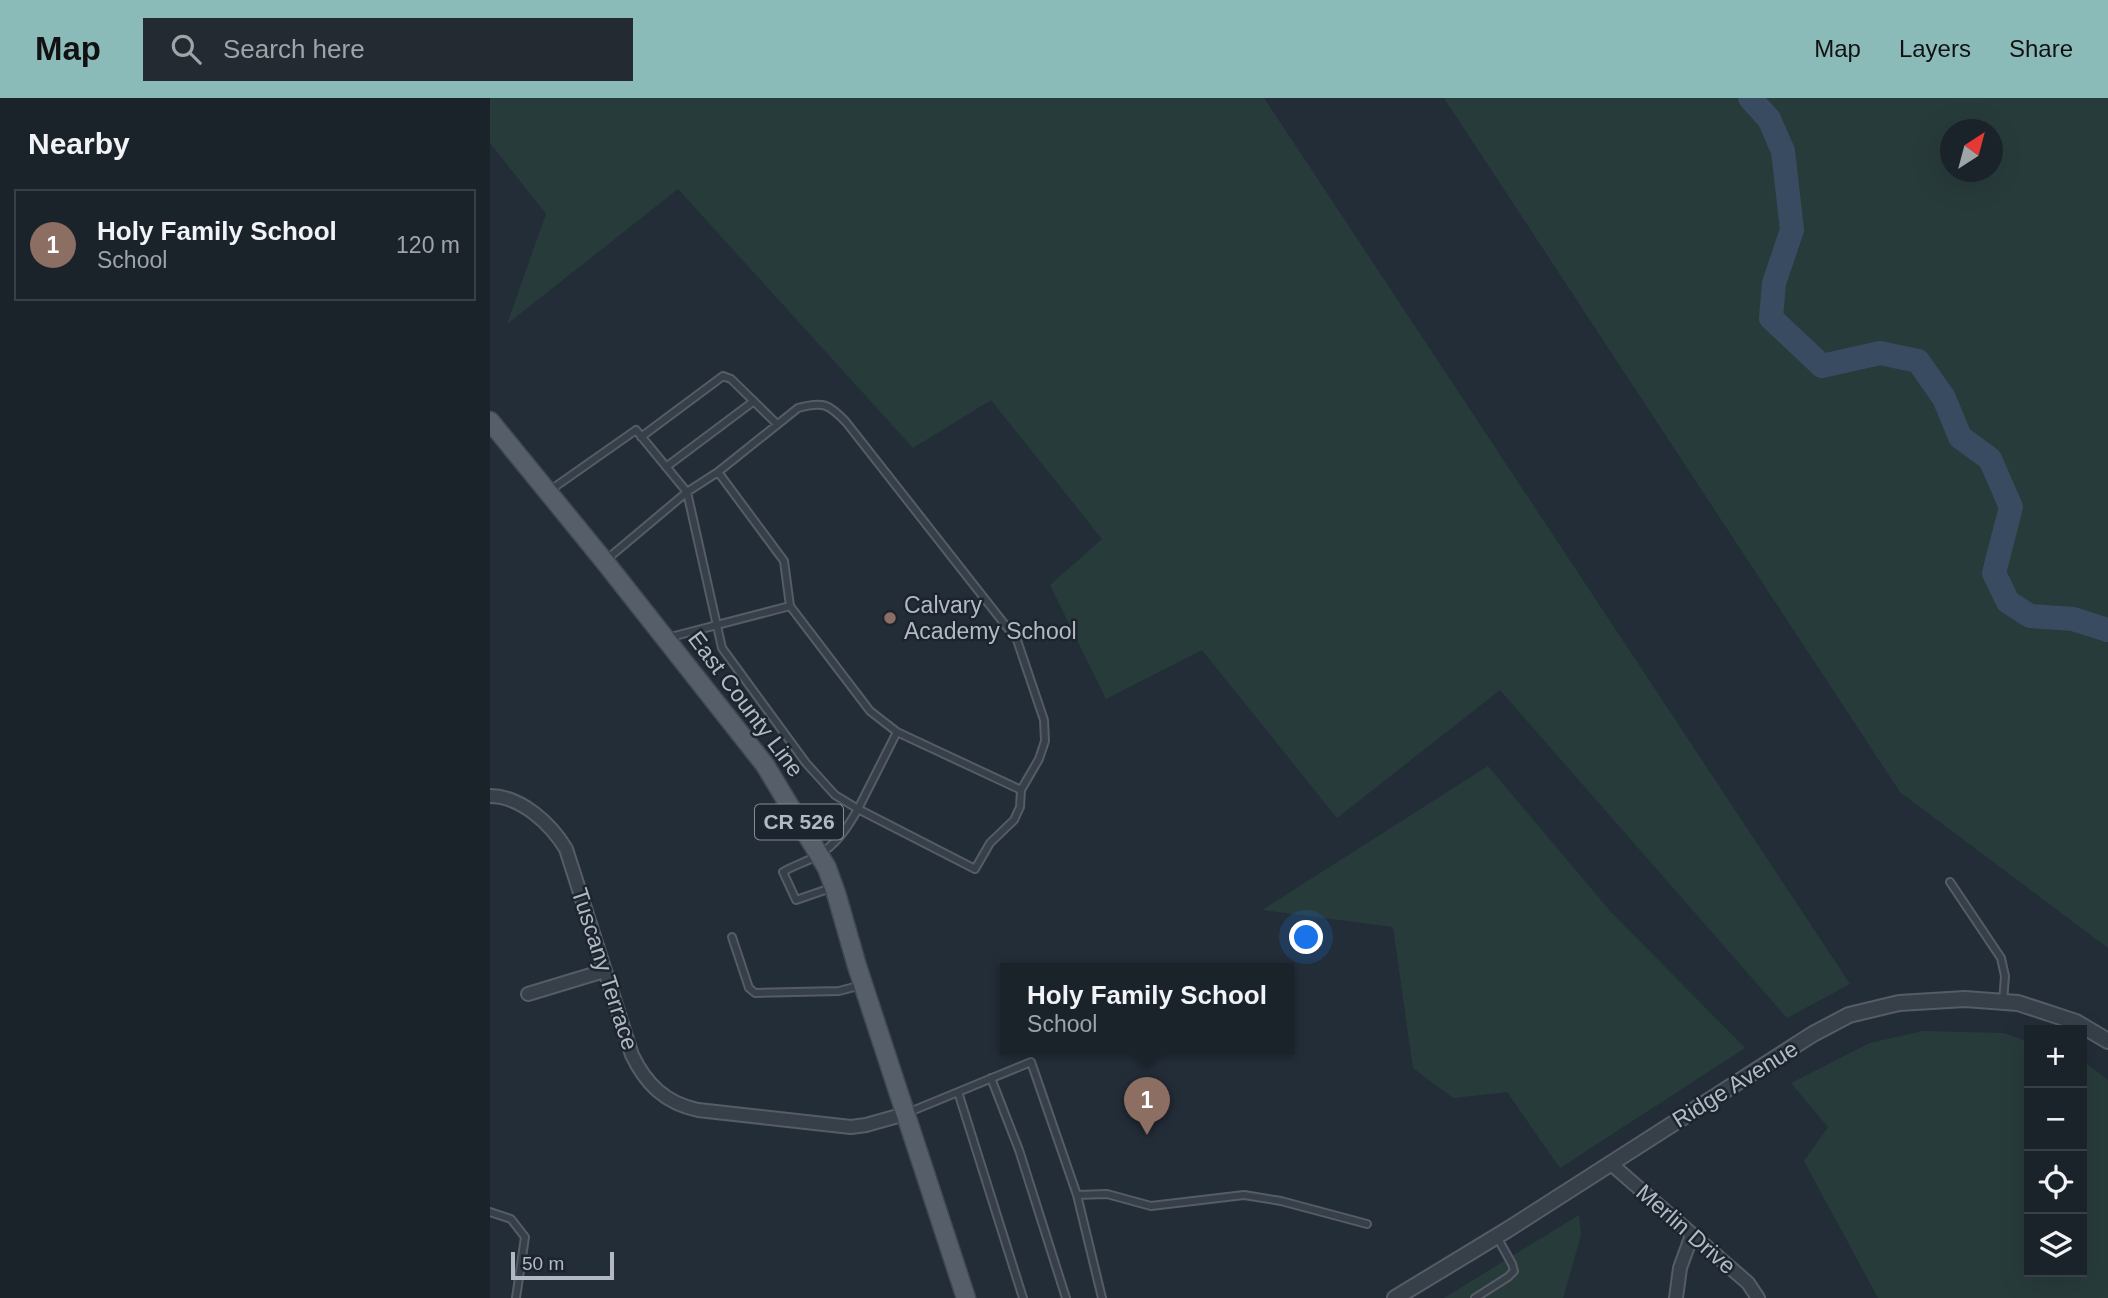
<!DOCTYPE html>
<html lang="en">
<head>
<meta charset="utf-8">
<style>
  :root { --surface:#1a222a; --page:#232a32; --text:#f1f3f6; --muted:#9fa4a8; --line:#383f47; --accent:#8bbbb9 }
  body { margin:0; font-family:Arial,sans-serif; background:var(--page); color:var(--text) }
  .controls { position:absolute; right:21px; bottom:21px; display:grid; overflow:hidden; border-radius:0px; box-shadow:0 7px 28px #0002 }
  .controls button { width:63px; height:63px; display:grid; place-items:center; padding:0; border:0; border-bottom:2px solid var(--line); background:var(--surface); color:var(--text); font:35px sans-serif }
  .compass { position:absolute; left:1450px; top:21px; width:63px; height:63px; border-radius:50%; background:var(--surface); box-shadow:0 7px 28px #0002; rotate:36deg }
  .scale { position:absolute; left:21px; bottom:18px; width:103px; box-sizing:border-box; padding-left:7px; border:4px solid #b2b9c5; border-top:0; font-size:19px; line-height:24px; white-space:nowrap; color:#b2b9c5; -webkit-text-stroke:5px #1c242d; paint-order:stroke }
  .you { position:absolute; left:817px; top:840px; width:24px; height:24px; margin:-18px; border:5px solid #fff; border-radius:50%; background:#1a73e8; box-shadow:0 0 0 10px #1a73e833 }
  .badge { display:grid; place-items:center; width:46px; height:46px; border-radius:50%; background:var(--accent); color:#fff; font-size:23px; font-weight:700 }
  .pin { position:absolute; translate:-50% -58px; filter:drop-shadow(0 2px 4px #0008) }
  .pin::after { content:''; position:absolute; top:37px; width:24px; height:21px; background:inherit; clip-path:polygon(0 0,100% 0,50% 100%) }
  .popup { position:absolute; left:510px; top:865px; width:294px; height:91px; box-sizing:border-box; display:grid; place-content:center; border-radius:0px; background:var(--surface); filter:drop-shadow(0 2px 5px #0005); font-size:23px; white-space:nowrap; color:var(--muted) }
  .popup b { font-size:26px; color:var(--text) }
  .popup::after { content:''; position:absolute; left:50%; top:100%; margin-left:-14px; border:14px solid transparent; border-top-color:var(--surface) }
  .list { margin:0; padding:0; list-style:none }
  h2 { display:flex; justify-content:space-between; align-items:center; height:91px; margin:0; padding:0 28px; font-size:30px }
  h2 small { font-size:23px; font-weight:400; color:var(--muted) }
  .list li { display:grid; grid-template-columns:46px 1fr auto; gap:21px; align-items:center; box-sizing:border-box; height:112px; margin:0 14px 14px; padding:0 14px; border:2px solid var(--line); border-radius:0px }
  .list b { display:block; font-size:26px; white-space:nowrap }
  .list p { margin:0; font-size:23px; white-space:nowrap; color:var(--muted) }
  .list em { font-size:23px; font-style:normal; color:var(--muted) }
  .icon { flex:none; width:38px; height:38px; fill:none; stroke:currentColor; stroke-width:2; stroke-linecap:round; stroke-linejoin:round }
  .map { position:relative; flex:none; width:1618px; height:1200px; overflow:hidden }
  header { display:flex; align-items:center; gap:42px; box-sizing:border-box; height:98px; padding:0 35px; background:var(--accent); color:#111 }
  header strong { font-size:33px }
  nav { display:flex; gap:38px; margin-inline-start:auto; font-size:24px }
  .search { width:490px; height:63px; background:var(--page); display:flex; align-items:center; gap:18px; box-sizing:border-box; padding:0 24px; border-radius:0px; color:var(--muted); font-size:26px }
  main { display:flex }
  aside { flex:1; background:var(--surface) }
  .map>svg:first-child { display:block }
</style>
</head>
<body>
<header>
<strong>Map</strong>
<div class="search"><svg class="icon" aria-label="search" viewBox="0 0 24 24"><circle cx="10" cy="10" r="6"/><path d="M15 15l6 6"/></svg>Search here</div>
<nav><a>Map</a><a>Layers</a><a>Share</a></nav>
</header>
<main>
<aside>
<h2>Nearby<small></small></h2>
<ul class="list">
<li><span class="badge" style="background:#8d6e63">1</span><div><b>Holy Family School</b><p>School</p></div><em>120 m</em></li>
</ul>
</aside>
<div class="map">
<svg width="1618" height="1200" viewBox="0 0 1618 1200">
  <rect width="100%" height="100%" fill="#232d38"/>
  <!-- green -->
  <path fill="#283b3b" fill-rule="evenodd" d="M0,0H774L1360,886L1297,920L1010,592L847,720L712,552L616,601L560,487L612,441L501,302L423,350L188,91L17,226L56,116L0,45Z
    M954,0H1618V850L1410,694ZM1461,32H1503V74H1461Z
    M998,668L1120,813L1255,950L1070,1070L1017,994L963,1000L923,970L903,829L772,812Z
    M1433,933L1513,935L1539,944V1174H1592V962L1618,982V1200H1388L1314,1063L1338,1029L1301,985L1380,945Z
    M1089,1117L1091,1137L1073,1200H954Z"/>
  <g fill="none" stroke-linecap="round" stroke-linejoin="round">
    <!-- river -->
    <path stroke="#394b60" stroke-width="24" d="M1260,0L1279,21L1293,53L1302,132L1284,185L1281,220L1332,268L1390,255L1428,263L1454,300L1470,339L1500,361L1521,409L1504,475L1518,504L1540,518L1583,521L1618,532"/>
    <!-- service casing -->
    <g stroke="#555c66" stroke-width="10">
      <path id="service" d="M151,339L233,278L241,281L287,326
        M176,369L264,303
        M228,374L308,310C333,303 339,306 356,324L527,542L554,622L555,643L549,661L531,692L530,709L524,722L500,745L485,771L368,711C358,729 346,747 328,757C317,764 304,767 293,774L306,802L341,790
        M59,393L146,332L197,394L232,550L316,665L345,697L368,711L407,634L380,613L300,508
        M116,462L197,394L228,374L294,463L300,508L177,540
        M407,634L531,692
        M1460,784L1511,860L1515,878L1513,904
        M242,839L259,890L265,895L349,893L372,887
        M501,980L529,1052L576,1200
        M468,994L533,1200
        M417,1015L541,964L587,1097L612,1200
        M587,1097L617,1096L661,1108L754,1097L791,1103L877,1126
        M0,1114L21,1121L35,1139L26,1200
        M985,1200L1018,1179L1024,1173L1022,1166L1007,1139"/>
    </g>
    <!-- minor casing -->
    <g stroke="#555c66" stroke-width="16">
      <path id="minor" d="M0,698C31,698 61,726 76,751L142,957C156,986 175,1005 208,1012L361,1029L376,1027L415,1016
        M38,896L114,873
        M1120,1065L1258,1185L1268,1200
        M1186,1200L1190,1170L1202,1137"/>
    </g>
    <!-- tertiary casing -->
    <g stroke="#555c66" stroke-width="18">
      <path id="tertiary" d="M905,1200L1017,1132L1323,936L1359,917L1409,905L1475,901L1528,905L1586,924L1618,943"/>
    </g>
    <!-- primary casing -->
    <g stroke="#404852" stroke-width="21">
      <path id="primary" d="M0,323L115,464L275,667L337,770L346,795L367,868L476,1200"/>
    </g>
    <!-- service -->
    <use href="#service" stroke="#373f49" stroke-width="6"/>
    <!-- minor -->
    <use href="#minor" stroke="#373f49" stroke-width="12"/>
    <!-- tertiary -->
    <use href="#tertiary" stroke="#373f49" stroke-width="14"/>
    <!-- primary -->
    <use href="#primary" stroke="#555e69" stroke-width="18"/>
  </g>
  <!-- markers -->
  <circle fill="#8d6e63" stroke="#1c242d" stroke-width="2.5" cx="400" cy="520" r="7"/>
  <g text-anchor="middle" stroke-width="5" stroke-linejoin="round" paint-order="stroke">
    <!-- shield labels -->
    <rect fill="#1c242d" stroke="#858c97" stroke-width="2" x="265" y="706.5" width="88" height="35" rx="5"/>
    <g font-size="21" font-weight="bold" fill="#b2b9c5">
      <text x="309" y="731">CR 526</text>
    </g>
    <!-- poi labels -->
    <g font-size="23" fill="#b2b9c5" stroke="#1c242d" text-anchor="start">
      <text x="414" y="515">Calvary<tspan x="414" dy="26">Academy School</tspan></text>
    </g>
    <!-- street labels -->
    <g font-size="23" fill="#b2b9c5" stroke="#1c242d">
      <text transform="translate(256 606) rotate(53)" y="8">East County Line</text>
      <text transform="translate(115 871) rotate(72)" y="8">Tuscany Terrace</text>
      <text transform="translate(1245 986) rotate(-32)" y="8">Ridge Avenue</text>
      <text transform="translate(1196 1131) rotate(41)" y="8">Merlin Drive</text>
    </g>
  </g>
</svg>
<div class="controls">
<button>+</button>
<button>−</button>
<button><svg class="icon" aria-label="locate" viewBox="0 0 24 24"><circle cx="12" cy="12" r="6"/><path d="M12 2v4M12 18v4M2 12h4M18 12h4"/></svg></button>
<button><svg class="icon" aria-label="layers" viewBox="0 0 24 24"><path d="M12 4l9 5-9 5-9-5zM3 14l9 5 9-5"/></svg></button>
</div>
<svg class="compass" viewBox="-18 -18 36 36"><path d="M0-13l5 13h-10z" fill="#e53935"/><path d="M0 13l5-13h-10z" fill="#9fa4a8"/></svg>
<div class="scale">50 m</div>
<div class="you"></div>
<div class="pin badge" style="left:657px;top:1037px;background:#8d6e63">1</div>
<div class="popup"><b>Holy Family School</b>School</div>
</div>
</main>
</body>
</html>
